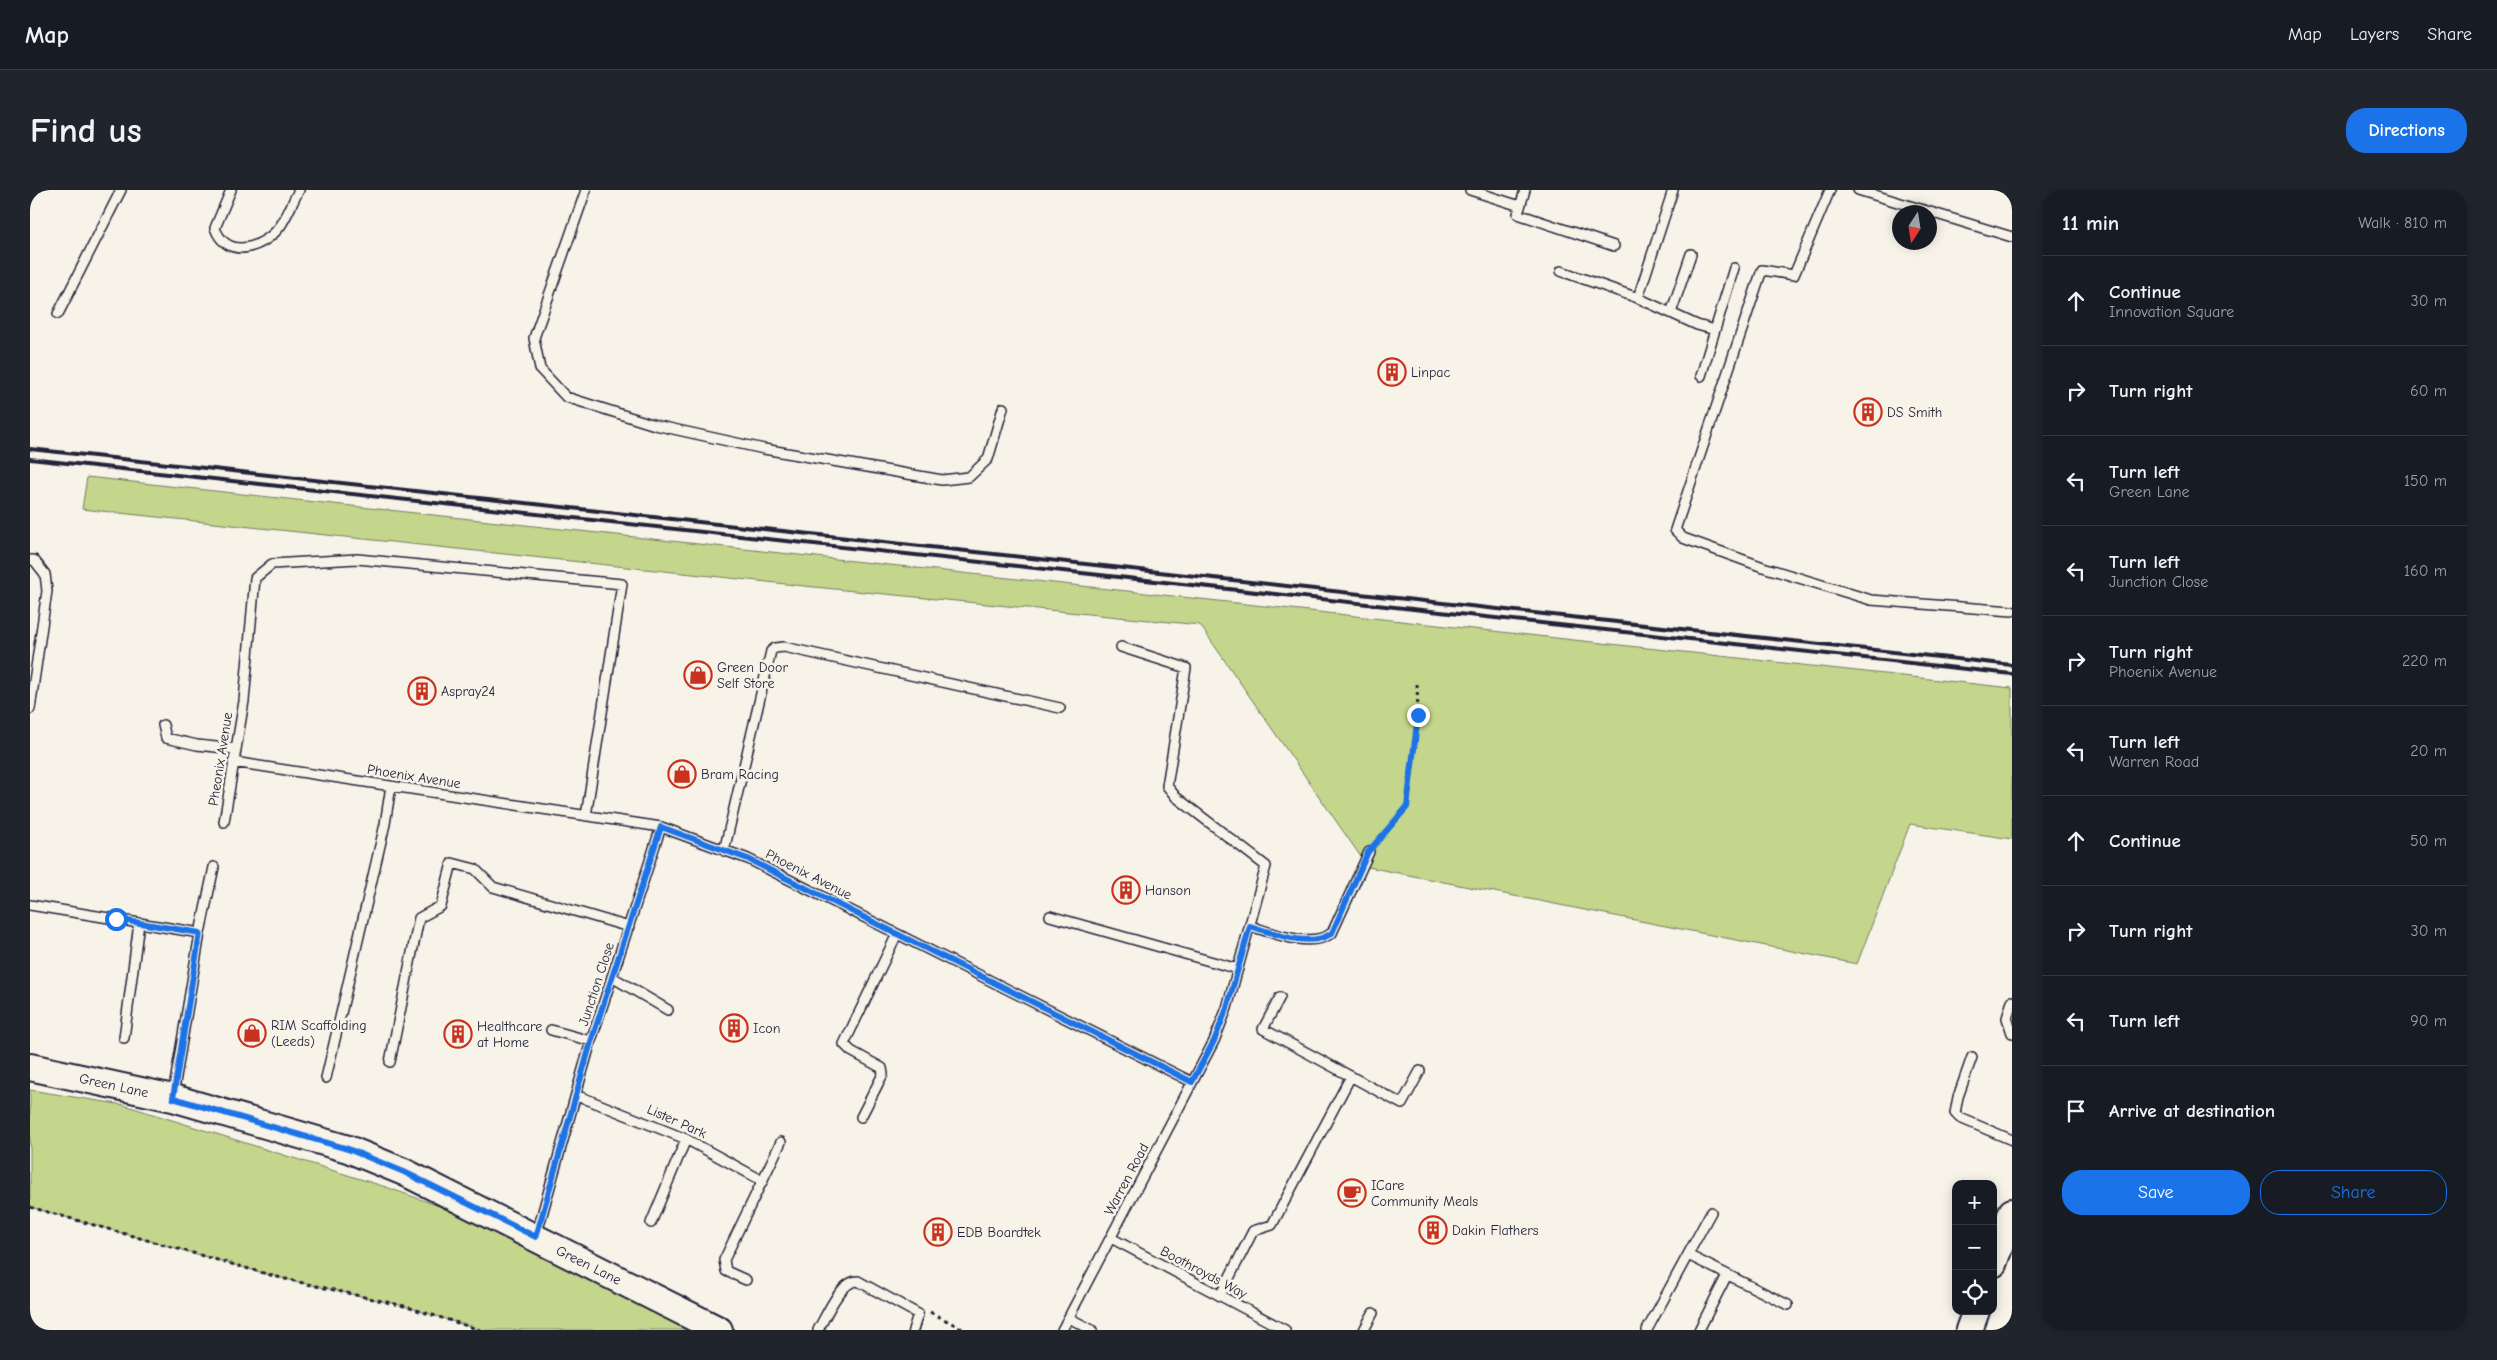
<!DOCTYPE html>
<html lang="en">
<head>
<meta charset="utf-8">
<style>
  :root { --surface:#171b24; --page:#20242c; --text:#f1f3f6; --muted:#9ea1a6; --line:#363941; --accent:#1a73e8 }
  body { margin:0; font-family:"Comic Neue",sans-serif; background:var(--page); color:var(--text) }
  .controls { position:absolute; right:15px; bottom:15px; display:grid; overflow:hidden; border-radius:10px; box-shadow:0 2px 12px #0003 }
  .controls button { width:45px; height:45px; display:grid; place-items:center; padding:0; border:0; border-bottom:1px solid var(--line); background:var(--surface); color:var(--text); font:25px sans-serif }
  .compass { position:absolute; left:1862px; top:15px; width:45px; height:45px; border-radius:50%; background:var(--surface); box-shadow:0 2px 12px #0003; rotate:192deg }
  .stop { position:absolute; width:15px; height:15px; margin:-11px; border:4px solid #1a73e8; border-radius:50%; background:#fff }
  .stop.end { background:#1a73e8; border-color:#fff; box-shadow:0 1px 5px #0008 }
  .list { margin:0; padding:0; list-style:none }
  h2 { display:flex; justify-content:space-between; align-items:center; height:65px; margin:0; padding:0 20px; font-size:21px }
  h2 small { font-size:16px; font-weight:400; color:var(--muted) }
  .list li { display:grid; grid-template-columns:32px 1fr auto; gap:15px; align-items:center; box-sizing:border-box; height:90px; padding:0 20px; border-top:1px solid var(--line) }
  .list b { display:block; font-size:19px; white-space:nowrap }
  .list p { margin:0; font-size:16px; white-space:nowrap; color:var(--muted) }
  .list em { font-size:16px; font-style:normal; color:var(--muted) }
  .actions { display:flex; gap:10px; padding:15px 20px }
  .actions a { flex:1; padding:11px 0; border:1px solid var(--accent); border-radius:20px; text-align:center; font-size:18px; color:var(--accent) }
  .actions .main { background:var(--accent); color:#fff }
  .icon { flex:none; width:28px; height:28px; fill:none; stroke:currentColor; stroke-width:2; stroke-linecap:round; stroke-linejoin:round }
  .map { position:relative; flex:none; width:1982px; height:1140px; overflow:hidden; border-radius:20px }
  header { display:flex; align-items:center; gap:30px; box-sizing:border-box; height:70px; padding:0 25px; background:var(--surface); border-bottom:1px solid var(--line) }
  header strong { font-size:24px }
  nav { display:flex; gap:28px; margin-inline-start:auto; font-size:18px }
  .intro { display:flex; align-items:center; justify-content:space-between; box-sizing:border-box; height:120px; padding:0 30px }
  h1 { margin:0; font-size:35px }
  .button { padding:12px 22px; border-radius:20px; background:var(--accent); color:#fff; font-size:18px; font-weight:700 }
  main { display:flex; gap:30px; padding:0 30px }
  aside { flex:1; background:var(--surface); border-radius:20px; box-shadow:0 2px 12px #0003 }
  .map>svg:first-child { display:block }
</style>
</head>
<body>
<header>
<strong>Map</strong>
<nav><a>Map</a><a>Layers</a><a>Share</a></nav>
</header>
<div class="intro"><h1>Find us</h1><a class="button">Directions</a></div>
<main>
<div class="map">
<svg width="1982" height="1140" viewBox="0 0 1982 1140">
  <rect width="100%" height="100%" fill="#f7f3e8"/>
  <filter id="ink" filterUnits="userSpaceOnUse"><feTurbulence type="fractalNoise" baseFrequency=".02" numOctaves="2"/><feDisplacementMap in="SourceGraphic" scale="10" xChannelSelector="R" yChannelSelector="G"/><feConvolveMatrix kernelMatrix="1 2 1 2 8 2 1 2 1" color-interpolation-filters="sRGB"/></filter>
  <g filter="url(#ink)">
    <!-- green -->
    <path fill="#c3d68b" stroke="#727c63" d="M57,287L1982,498V649L1880,634L1827,774L1338,677L1170,435L784,397L52,319Z
      M0,900L94,915L359,998L442,1028L669,1140H450L374,1116L251,1088L0,1017Z"/>
    <g fill="none" stroke-linecap="round" stroke-linejoin="round">
      <!-- lane casing -->
      <g stroke="#22223b" stroke-width="12">
        <path id="lane" d="M201,0L185,38C197,71 235,58 251,35C258,24 263,11 269,0
          M556,0L504,148L510,179L536,207L625,235L734,259L912,290L939,287L958,269L973,218
          M1440,0L1490,16
          M1495,0L1488,24L1584,56
          M1643,0L1608,108L1667,135L1685,140L1671,186
          M1800,0L1764,85L1732,80L1645,340L1653,348L1733,377L1841,410L1982,421
          M1828,0L1982,47
          M1531,81L1608,108
          M1641,123L1661,64
          M28,124L91,0
          M1685,140L1704,78
          M0,370H4L15,384L17,401L0,519
          M133,535L136,548L167,555L205,559
          M203,572L631,637L718,669L1162,892
          M194,632L214,511L225,388L242,374L327,369L592,394L556,626
          M694,661L741,461L745,458L754,457L1030,518
          M0,715L170,743
          M1020,726L1208,779
          M1220,736C1243,743 1280,759 1302,743L1339,662
          M582,787L638,820
          M1250,807L1233,839L1372,914L1390,881
          M1982,811L1977,828L1982,843
          M521,840L561,851
          M94,848L109,733
          M1942,867L1928,907L1925,923L1930,928L1982,950
          M360,872L389,728L411,716L422,673L445,679L463,697L599,737
          M296,888L355,634L361,596
          M143,905L170,743L184,677
          M546,905L656,949L733,991
          M831,927L853,884L852,878L821,861L814,854L867,744
          M621,1033L656,949
          M506,1046L561,851L631,637
          M1081,1048L1255,1140
          M1658,1065L1758,1115
          M716,1090L696,1081L694,1070L751,952
          M1190,1106L1223,1041L1242,1035L1321,886
          M1039,1128L1062,1140
          M788,1140C796,1126 811,1090 828,1091L888,1124L883,1140
          M1032,1140L1184,851L1197,818L1236,676L1146,607L1137,596L1156,478L1091,457
          M1334,1140L1343,1123
          M1617,1140L1681,1022
          M1669,1140L1697,1085"/>
      </g>
      <!-- secondary casing -->
      <g stroke="#22223b" stroke-width="30">
        <g id="secondary">
          <path id="s1" d="M0,877L143,908L318,959L374,982L689,1140"/>
          <path d="M1963,1074L1982,1022"/>
          <path d="M1939,1140L1946,1121"/>
        </g>
      </g>
      <!-- path -->
      <path stroke="#22223b" stroke-width="3" stroke-dasharray="4 4" stroke-linecap="butt" d="M1346,654L1377,617L1388,525L1387,492
        M0,1017L251,1088L374,1116L450,1140
        M900,1122L935,1140"/>
      <!-- lane -->
      <use href="#lane" stroke="#f7f3e8" stroke-width="9"/>
      <!-- secondary -->
      <use href="#secondary" stroke="#f7f3e8" stroke-width="26"/>
      <!-- rail -->
      <path stroke="#22223b" stroke-width="4" d="M0,259L1982,475
        M0,269L1982,484"/>
    </g>
  </g>
  <g fill="none" stroke-linecap="round" stroke-linejoin="round" filter="url(#ink)">
    <!-- route -->
    <path stroke="#1a73e8" stroke-width="6" d="M86,729L170,743L143,908L318,959L374,982L506,1047L561,852L631,637L718,669L1162,892L1184,851L1197,818L1220,736C1243,743 1280,759 1302,743L1338,662L1377,617L1388,525"/>
  </g>
  <!-- icons -->
  <defs>
    <g id="building-ring" transform="scale(1.4375)"><circle r="9.5" fill="#f7f3e8" stroke="#c8321e" stroke-width="1.5"/><path d="M-4-6H4V6H1V3H-1V6H-4ZM-2.5-4.3h1.7v1.8h-1.7ZM.8-4.3h1.7v1.8H.8ZM-2.5-1h1.7V.8h-1.7ZM.8-1h1.7V.8H.8Z" fill="#c8321e"/></g>
    <g id="shop-ring" transform="scale(1.4375)"><circle r="9.5" fill="#f7f3e8" stroke="#c8321e" stroke-width="1.5"/><path d="M-5-2.5h2.3a2.7 3.5 0 0 1 5.4 0H5L5.5 6h-11ZM-1.5-2.5h3a1.5 2.3 0 0 0-3 0Z" fill="#c8321e"/></g>
    <g id="cafe-ring" transform="scale(1.4375)"><circle r="9.5" fill="#f7f3e8" stroke="#c8321e" stroke-width="1.5"/><path d="M-5.5-4.5H6V0H3Q3 3.5 0 3.5H-2.5Q-5.5 3.5-5.5 0ZM3-3.2v2h1.7v-2ZM-6 4.5H4V6H-6Z" fill="#c8321e"/></g>
  </defs>
  <g fill-rule="evenodd">
    <use href="#building-ring" x="1362" y="182"/>
    <use href="#building-ring" x="1838" y="222"/>
    <use href="#shop-ring" x="668" y="485"/>
    <use href="#building-ring" x="392" y="501"/>
    <use href="#shop-ring" x="652" y="584"/>
    <use href="#building-ring" x="1096" y="700"/>
    <use href="#building-ring" x="704" y="838"/>
    <use href="#shop-ring" x="222" y="843"/>
    <use href="#building-ring" x="428" y="844"/>
    <use href="#cafe-ring" x="1322" y="1003"/>
    <use href="#building-ring" x="1403" y="1040"/>
    <use href="#building-ring" x="908" y="1042"/>
  </g>
  <g text-anchor="middle" stroke-width="5" stroke-linejoin="round" paint-order="stroke">
    <!-- poi labels -->
    <g font-size="14" fill="#22223b" stroke="#f7f3e8" text-anchor="start">
      <text x="1381" y="187">Linpac</text>
      <text x="1857" y="227">DS Smith</text>
      <text x="687" y="482">Green Door<tspan x="687" dy="16">Self Store</tspan></text>
      <text x="411" y="506">Aspray24</text>
      <text x="671" y="589">Bram Racing</text>
      <text x="1115" y="705">Hanson</text>
      <text x="241" y="840">RIM Scaffolding<tspan x="241" dy="16">(Leeds)</tspan></text>
      <text x="447" y="841">Healthcare<tspan x="447" dy="16">at Home</tspan></text>
      <text x="723" y="843">Icon</text>
      <text x="1341" y="1000">ICare<tspan x="1341" dy="16">Community Meals</tspan></text>
      <text x="1422" y="1045">Dakin Flathers</text>
      <text x="927" y="1047">EDB Boardtek</text>
    </g>
    <!-- street labels -->
    <g font-size="14" fill="#22223b" stroke="#f7f3e8">
      <text transform="translate(190 569) rotate(-81)" y="5">Pheonix Avenue</text>
      <text transform="translate(384 586) rotate(9)" y="5">Phoenix Avenue</text>
      <text transform="translate(779 684) rotate(27)" y="5">Phoenix Avenue</text>
      <text transform="translate(566 794) rotate(-72)" y="5">Junction Close</text>
      <text dy="5" stroke="none"><textPath href="#s1" startOffset="86">Green Lane</textPath></text>
      <text transform="translate(647 931) rotate(24)" y="5">Lister Park</text>
      <text transform="translate(1096 989) rotate(-62)" y="5">Warren Road</text>
      <text dy="5" stroke="none"><textPath href="#s1" startOffset="596">Green Lane</textPath></text>
      <text transform="translate(1174 1082) rotate(28)" y="5">Boothroyds Way</text>
    </g>
  </g>
</svg>
<div class="controls">
<button>+</button>
<button>−</button>
<button><svg class="icon" aria-label="locate" viewBox="0 0 24 24"><circle cx="12" cy="12" r="6"/><path d="M12 2v4M12 18v4M2 12h4M18 12h4"/></svg></button>
</div>
<svg class="compass" viewBox="-18 -18 36 36"><path d="M0-13l5 13h-10z" fill="#e53935"/><path d="M0 13l5-13h-10z" fill="#9ea1a6"/></svg>
<div class="stop" style="left:86px;top:729px"></div>
<div class="stop end" style="left:1388px;top:525px"></div>
</div>
<aside>
<h2>11 min<small>Walk · 810 m</small></h2>
<ul class="list">
<li><svg class="icon" aria-label="ahead" viewBox="0 0 24 24"><path d="M12 20V5M6 11l6-6 6 6"/></svg><div><b>Continue</b><p>Innovation Square</p></div><em>30 m</em></li>
<li><svg class="icon" aria-label="right" viewBox="0 0 24 24"><path d="M7 20v-9h11M14 6l5 5-5 5"/></svg><div><b>Turn right</b></div><em>60 m</em></li>
<li><svg class="icon" aria-label="left" viewBox="0 0 24 24"><path d="M17 20v-9H6M10 6l-5 5 5 5"/></svg><div><b>Turn left</b><p>Green Lane</p></div><em>150 m</em></li>
<li><svg class="icon" aria-label="left" viewBox="0 0 24 24"><path d="M17 20v-9H6M10 6l-5 5 5 5"/></svg><div><b>Turn left</b><p>Junction Close</p></div><em>160 m</em></li>
<li><svg class="icon" aria-label="right" viewBox="0 0 24 24"><path d="M7 20v-9h11M14 6l5 5-5 5"/></svg><div><b>Turn right</b><p>Phoenix Avenue</p></div><em>220 m</em></li>
<li><svg class="icon" aria-label="left" viewBox="0 0 24 24"><path d="M17 20v-9H6M10 6l-5 5 5 5"/></svg><div><b>Turn left</b><p>Warren Road</p></div><em>20 m</em></li>
<li><svg class="icon" aria-label="ahead" viewBox="0 0 24 24"><path d="M12 20V5M6 11l6-6 6 6"/></svg><div><b>Continue</b></div><em>50 m</em></li>
<li><svg class="icon" aria-label="right" viewBox="0 0 24 24"><path d="M7 20v-9h11M14 6l5 5-5 5"/></svg><div><b>Turn right</b></div><em>30 m</em></li>
<li><svg class="icon" aria-label="left" viewBox="0 0 24 24"><path d="M17 20v-9H6M10 6l-5 5 5 5"/></svg><div><b>Turn left</b></div><em>90 m</em></li>
<li><svg class="icon" aria-label="arrive" viewBox="0 0 24 24"><path d="M6 21V4h12l-3 4 3 4H6"/></svg><div><b>Arrive at destination</b></div></li>
</ul>
<div class="actions"><a class="main">Save</a><a>Share</a></div>
</aside>
</main>
</body>
</html>
